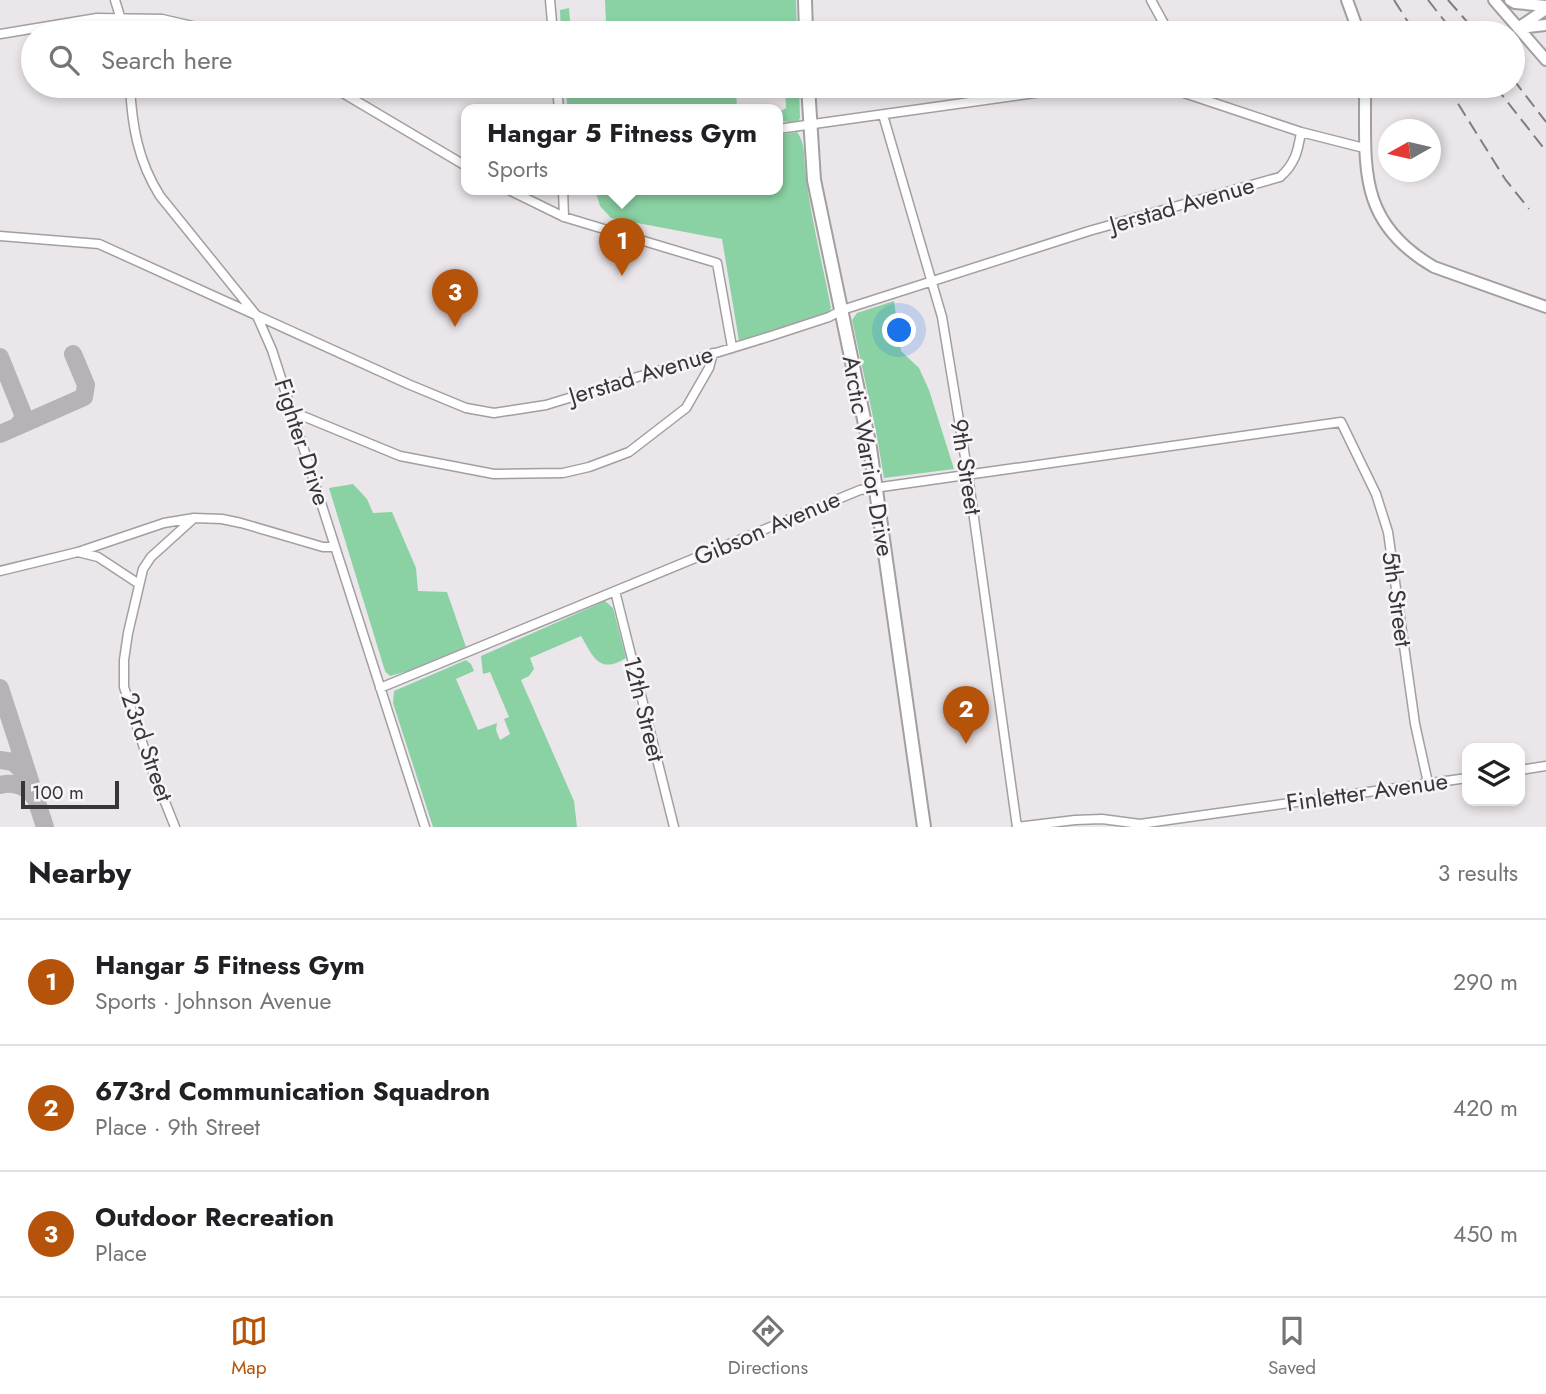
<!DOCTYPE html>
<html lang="en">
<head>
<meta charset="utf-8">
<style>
  :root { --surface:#fff; --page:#f2f2f2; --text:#202124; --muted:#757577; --line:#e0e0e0; --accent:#b45309 }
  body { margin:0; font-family:Jost,sans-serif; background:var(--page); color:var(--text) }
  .controls { position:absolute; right:21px; bottom:21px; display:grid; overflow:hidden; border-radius:14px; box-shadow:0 4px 10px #0003 }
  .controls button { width:63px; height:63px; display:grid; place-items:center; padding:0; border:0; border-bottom:2px solid var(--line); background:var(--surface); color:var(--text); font:35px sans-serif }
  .compass { position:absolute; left:1378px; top:119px; width:63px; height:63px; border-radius:50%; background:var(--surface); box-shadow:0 4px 10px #0003; rotate:262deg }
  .scale { position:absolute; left:21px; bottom:18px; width:98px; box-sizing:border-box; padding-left:7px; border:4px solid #383638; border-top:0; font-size:19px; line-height:24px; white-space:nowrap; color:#383638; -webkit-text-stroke:5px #f9f4f8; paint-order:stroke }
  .you { position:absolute; left:900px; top:331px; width:24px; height:24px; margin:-18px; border:5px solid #fff; border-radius:50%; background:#1a73e8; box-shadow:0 0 0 10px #1a73e833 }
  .badge { display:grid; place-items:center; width:46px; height:46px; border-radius:50%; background:var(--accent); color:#fff; font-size:23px; font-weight:700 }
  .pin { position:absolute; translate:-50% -58px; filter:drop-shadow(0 2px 4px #0008) }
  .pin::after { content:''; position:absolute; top:37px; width:24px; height:21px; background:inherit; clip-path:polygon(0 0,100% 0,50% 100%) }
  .popup { position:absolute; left:461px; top:104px; width:322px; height:91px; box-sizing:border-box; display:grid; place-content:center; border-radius:14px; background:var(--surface); filter:drop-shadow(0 2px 5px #0005); font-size:23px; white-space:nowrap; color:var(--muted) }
  .popup b { font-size:26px; color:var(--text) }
  .popup::after { content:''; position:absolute; left:50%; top:100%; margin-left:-14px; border:14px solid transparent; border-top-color:var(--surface) }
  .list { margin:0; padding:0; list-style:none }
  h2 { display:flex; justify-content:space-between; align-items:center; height:91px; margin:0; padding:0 28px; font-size:30px }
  h2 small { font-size:23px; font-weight:400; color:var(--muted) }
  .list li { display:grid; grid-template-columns:46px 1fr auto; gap:21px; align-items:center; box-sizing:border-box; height:126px; padding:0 28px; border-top:2px solid var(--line) }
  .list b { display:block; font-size:26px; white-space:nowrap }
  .list p { margin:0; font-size:23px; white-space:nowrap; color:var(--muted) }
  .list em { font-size:23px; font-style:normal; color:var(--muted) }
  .icon { flex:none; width:38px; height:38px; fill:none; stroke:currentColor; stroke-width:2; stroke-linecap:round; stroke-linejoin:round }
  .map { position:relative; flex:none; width:1546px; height:827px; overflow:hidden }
  .search { position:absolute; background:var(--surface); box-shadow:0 4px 10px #0003; left:21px; right:21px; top:21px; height:77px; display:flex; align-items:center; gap:18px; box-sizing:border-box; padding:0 24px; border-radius:38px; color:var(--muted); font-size:26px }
  .sheet { height:469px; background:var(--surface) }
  nav { display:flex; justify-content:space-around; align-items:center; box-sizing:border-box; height:98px; border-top:2px solid var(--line); background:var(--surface); font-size:19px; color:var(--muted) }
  nav a { display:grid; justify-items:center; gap:4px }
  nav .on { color:var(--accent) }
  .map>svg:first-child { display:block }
</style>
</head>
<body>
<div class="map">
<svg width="1546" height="827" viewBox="0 0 1546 827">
  <rect width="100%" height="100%" fill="#ebe6ea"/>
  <!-- green -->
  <path fill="#8ad2a3" d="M605,0H796L797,33H782L781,28L734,33H561L560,10L569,8L571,33L595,31L594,24L606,22Z
    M565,86H736L737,110H568Z
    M785,86H799L800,118L797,124L778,120V113L786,108Z
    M797,132C805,142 804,156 805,168C810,215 822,261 831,308L828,313L739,341L722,239L611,218L600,206L595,190H778V135Z
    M894,301L901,351L919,368L929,390L954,469L884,478L876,431L852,320L857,313Z
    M353,484L367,499L373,513L392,512L416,568L418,591L447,592L466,647L412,670L390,676L385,671L329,488Z
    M605,601L613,608L626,658C599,675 593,656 581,636L530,658L534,669L529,676L521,680L574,801L577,827H433L393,703L394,691L466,660L471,664L474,671L456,679L478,730L497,723L496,730L500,740L510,734L504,719L509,717L490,672L483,674L481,656Z"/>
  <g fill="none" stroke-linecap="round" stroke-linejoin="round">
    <!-- taxiway -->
    <path stroke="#b6b2b5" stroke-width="18" d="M0,357L23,414L22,421L18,425
      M0,434L84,397L86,385L73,354
      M0,688L45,827
      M0,760L13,762L27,775
      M0,785C16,781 27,787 36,799"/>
    <!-- street casing -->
    <g stroke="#a39ea2" stroke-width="11">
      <path id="street" d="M115,0L125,33
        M550,0L553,33
        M1151,0L1169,33
        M0,34L97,18L162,19L223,33
        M130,86C132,126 138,161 160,196L257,316L272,350L425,827
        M331,86L466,166
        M557,86L559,110
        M1163,86L1301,132L1364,148
        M883,115L942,317L968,475L1017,827
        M778,129L1085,86
        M509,190L564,217L717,263L732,347
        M563,190L564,217
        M0,236L99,244L408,384L466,408L494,413L546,405L771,336L829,317L842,310L1089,231L1280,177C1295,164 1298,151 1301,132
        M293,412L400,456L494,474L563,473L589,467L629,452L686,408L709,368L713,353
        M78,552L98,557L139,584
        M0,571L78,552L164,523L194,518L222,519L241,523L323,547H335
        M615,591L674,827
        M380,688L860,490L1341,422L1376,494L1388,532L1415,724L1428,783
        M1520,770L1546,766
        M175,827L147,757L124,687V660L128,633L143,569L151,557L193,519
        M1017,827L1075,820L1102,819L1140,824L1467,778"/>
    </g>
    <!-- secondary casing -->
    <g stroke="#a39ea2" stroke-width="14">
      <path id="secondary" d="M1347,0L1359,33
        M1494,0L1546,60
        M1510,0L1515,3L1546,6
        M1518,28L1546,9
        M1518,28L1546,25
        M1365,86C1366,165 1355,221 1434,267L1546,307"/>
    </g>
    <!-- primary casing -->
    <g stroke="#a39ea2" stroke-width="16">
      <path id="primary" d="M805,0L806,33
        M808,86L814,180L870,448L924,827"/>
    </g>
    <!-- street -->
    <use href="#street" stroke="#fff" stroke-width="8"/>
    <!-- secondary -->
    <use href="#secondary" stroke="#fff" stroke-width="10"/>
    <!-- primary -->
    <use href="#primary" stroke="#fff" stroke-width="12"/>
    <!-- rail -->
    <path stroke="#807d80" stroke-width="2" stroke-dasharray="14 7" stroke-linecap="butt" d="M1394,0L1415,33
      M1428,0L1454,33
      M1448,0L1477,33
      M1513,79L1546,122
      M1447,86L1505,179L1529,209
      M1495,86L1546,151"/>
  </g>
  <g text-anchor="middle" stroke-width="5" stroke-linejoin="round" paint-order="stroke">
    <!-- street labels -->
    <g font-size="24" fill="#383638" stroke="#f9f4f8">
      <text transform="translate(1182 205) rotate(-16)" y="8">Jerstad Avenue</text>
      <text transform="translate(641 375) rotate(-17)" y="8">Jerstad Avenue</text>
      <text transform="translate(302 442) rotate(72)" y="8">Fighter Drive</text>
      <text transform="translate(868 456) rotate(80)" y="8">Arctic Warrior Drive</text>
      <text transform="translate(966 467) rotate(81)" y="8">9th Street</text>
      <text transform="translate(767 528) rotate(-23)" y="8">Gibson Avenue</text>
      <text transform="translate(1397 599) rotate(82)" y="8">5th Street</text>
      <text transform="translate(644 709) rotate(76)" y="8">12th Street</text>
      <text transform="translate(147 747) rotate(71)" y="8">23rd Street</text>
      <text transform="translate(1367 792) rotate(-8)" y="8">Finletter Avenue</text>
    </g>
  </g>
</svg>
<div class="controls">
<button><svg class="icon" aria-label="layers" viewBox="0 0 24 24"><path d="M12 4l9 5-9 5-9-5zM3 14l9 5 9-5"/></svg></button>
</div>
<svg class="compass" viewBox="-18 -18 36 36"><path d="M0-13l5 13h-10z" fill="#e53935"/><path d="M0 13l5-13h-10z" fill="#757577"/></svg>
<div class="scale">100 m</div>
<div class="you"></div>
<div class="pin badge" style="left:622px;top:276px">1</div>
<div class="popup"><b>Hangar 5 Fitness Gym</b>Sports</div>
<div class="pin badge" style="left:966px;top:744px">2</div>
<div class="pin badge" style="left:455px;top:327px">3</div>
<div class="search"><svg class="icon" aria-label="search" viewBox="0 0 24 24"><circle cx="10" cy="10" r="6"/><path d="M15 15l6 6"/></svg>Search here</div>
</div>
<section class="sheet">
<h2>Nearby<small>3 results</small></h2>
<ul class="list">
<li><span class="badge">1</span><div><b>Hangar 5 Fitness Gym</b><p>Sports · Johnson Avenue</p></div><em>290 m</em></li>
<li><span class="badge">2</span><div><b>673rd Communication Squadron</b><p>Place · 9th Street</p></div><em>420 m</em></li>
<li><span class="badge">3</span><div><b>Outdoor Recreation</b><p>Place</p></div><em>450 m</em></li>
</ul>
</section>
<nav>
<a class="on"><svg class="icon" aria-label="map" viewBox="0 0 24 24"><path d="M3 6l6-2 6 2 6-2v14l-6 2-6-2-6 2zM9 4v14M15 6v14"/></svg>Map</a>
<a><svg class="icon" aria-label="directions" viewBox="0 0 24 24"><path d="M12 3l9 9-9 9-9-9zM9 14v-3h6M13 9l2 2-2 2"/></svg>Directions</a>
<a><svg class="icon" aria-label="saved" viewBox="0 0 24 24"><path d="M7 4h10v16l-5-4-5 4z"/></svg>Saved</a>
</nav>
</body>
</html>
